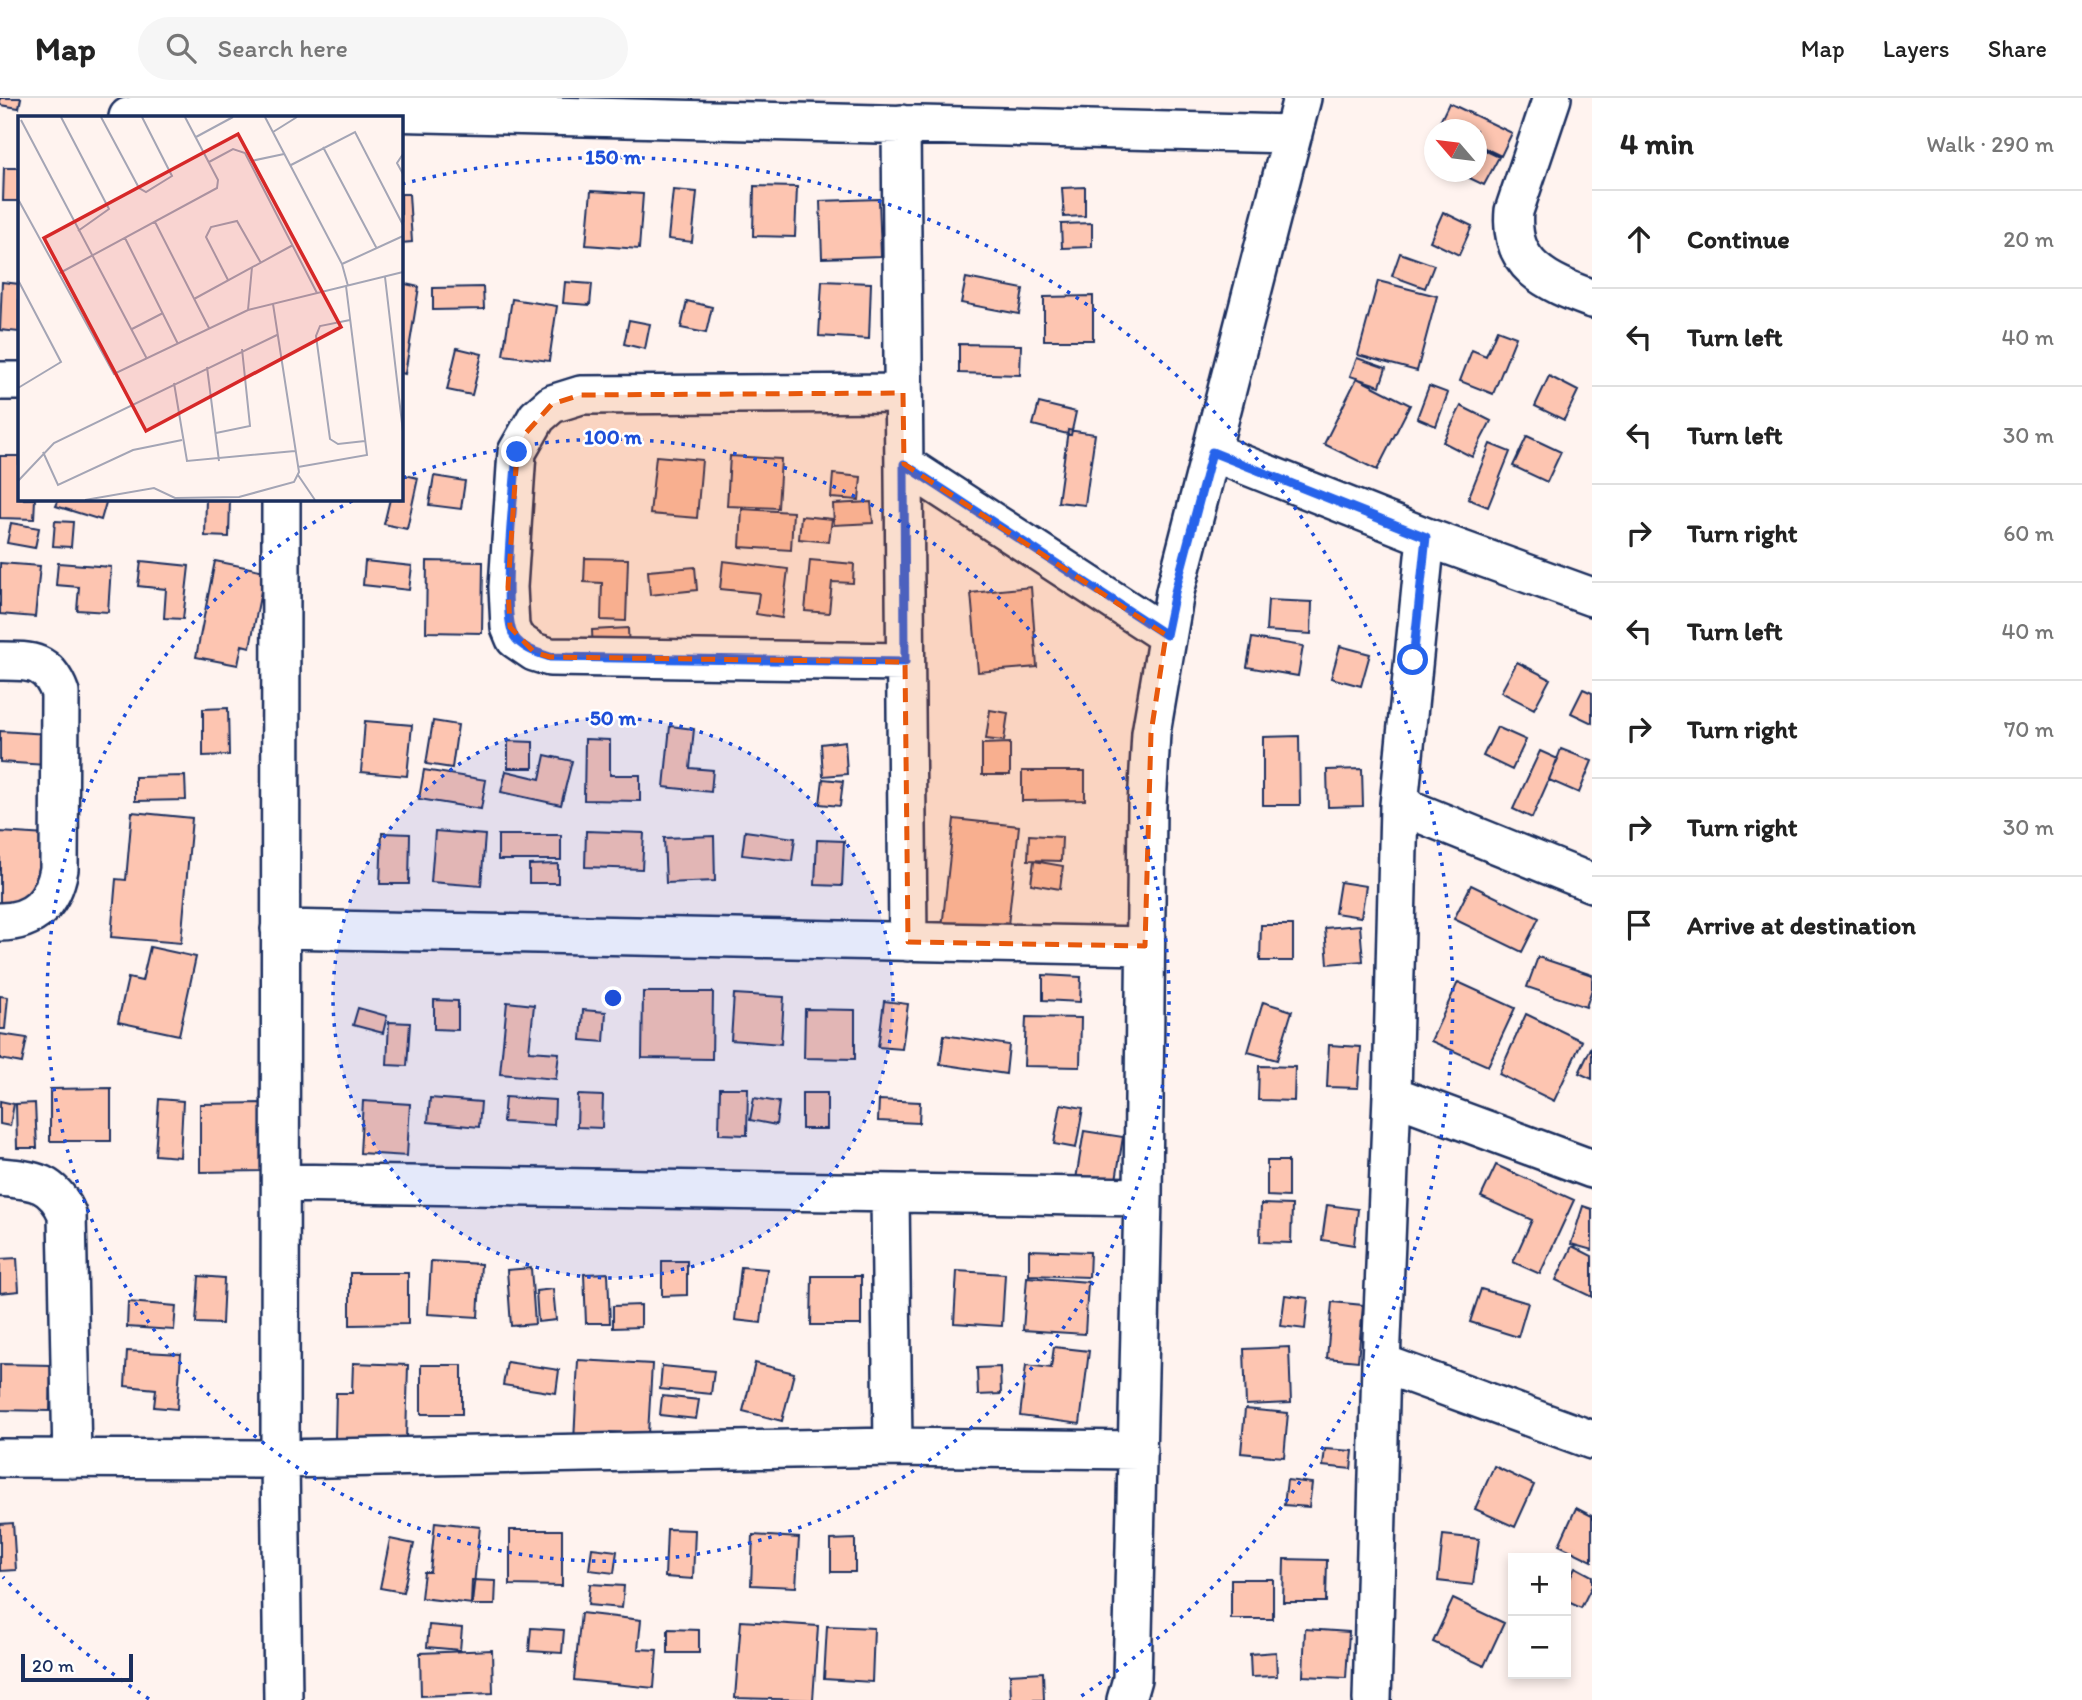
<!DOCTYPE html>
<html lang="en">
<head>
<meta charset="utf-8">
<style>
  :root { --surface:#fff; --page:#f6f6f6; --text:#222; --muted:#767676; --line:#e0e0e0 }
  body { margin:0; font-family:Itim,sans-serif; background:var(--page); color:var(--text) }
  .controls { position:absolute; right:21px; bottom:21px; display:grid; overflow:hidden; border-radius:0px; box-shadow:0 4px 10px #0003 }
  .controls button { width:63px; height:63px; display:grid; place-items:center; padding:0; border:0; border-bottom:2px solid var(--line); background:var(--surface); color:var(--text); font:35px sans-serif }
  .compass { position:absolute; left:1424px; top:21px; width:63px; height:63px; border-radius:50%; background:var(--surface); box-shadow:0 4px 10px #0003; rotate:298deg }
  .scale { position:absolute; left:21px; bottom:18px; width:112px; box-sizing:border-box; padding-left:7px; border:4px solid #1b2f5e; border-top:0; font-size:19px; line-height:24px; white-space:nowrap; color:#1b2f5e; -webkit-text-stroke:5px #fff; paint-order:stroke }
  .stop { position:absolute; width:21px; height:21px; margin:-16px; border:5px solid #2563eb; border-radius:50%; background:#fff }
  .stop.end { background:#2563eb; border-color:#fff; box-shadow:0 2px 7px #0008 }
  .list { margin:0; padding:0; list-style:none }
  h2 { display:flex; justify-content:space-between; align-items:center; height:91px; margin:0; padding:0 28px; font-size:30px }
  h2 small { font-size:23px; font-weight:400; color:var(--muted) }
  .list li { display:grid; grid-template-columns:46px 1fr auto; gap:21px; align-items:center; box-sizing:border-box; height:98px; padding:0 28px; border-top:2px solid var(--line) }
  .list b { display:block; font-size:26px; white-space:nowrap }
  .list em { font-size:23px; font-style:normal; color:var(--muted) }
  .icon { flex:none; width:38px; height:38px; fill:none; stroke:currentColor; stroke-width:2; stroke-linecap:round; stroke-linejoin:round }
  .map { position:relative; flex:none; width:1592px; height:1602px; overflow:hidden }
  header { display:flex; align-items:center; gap:42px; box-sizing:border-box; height:98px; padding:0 35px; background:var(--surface); border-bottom:2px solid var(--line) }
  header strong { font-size:33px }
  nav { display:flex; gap:38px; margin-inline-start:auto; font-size:24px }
  .search { width:490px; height:63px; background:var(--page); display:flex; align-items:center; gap:18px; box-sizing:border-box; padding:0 24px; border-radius:38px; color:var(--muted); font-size:26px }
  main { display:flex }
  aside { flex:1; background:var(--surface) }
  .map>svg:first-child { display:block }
</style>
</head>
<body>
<header>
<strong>Map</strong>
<div class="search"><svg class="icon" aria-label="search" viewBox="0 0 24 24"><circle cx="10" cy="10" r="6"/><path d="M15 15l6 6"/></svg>Search here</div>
<nav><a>Map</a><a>Layers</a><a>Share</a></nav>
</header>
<main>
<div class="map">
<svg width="1592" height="1602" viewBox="0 0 1592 1602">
  <rect width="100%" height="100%" fill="#fff3ef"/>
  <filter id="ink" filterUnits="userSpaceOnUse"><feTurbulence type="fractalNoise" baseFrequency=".0143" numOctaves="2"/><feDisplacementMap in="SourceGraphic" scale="14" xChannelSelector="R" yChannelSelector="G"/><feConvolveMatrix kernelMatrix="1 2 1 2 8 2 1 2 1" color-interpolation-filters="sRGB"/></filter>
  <g filter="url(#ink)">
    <!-- building -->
    <path fill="#fdc5b1" stroke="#1b2f5e" stroke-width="2" d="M0,0H21L19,10L0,7Z
      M1449,5L1512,35L1501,58L1476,46V32H1445L1438,28Z
      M1476,48L1499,59L1484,87L1457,74H1476Z
      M4,70H19V103H3Z
      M754,88L797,89L795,139L753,138Z
      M1085,89V118L1064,119L1062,90Z
      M673,92L697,94L692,144L668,141Z
      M591,93L643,96L639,151L586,147Z
      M401,96H409L412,144L401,145Z
      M879,101L881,158L822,160L820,103Z
      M1443,114L1472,128L1459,157L1430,143Z
      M1092,125V149L1062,150L1061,126Z
      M1400,155L1434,167L1425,190L1392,178Z
      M966,180L1023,191L1019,216L961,205Z
      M822,183L871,185L869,241L819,238Z
      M1378,183L1437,198L1417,273L1358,257Z
      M2,184L19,186V234L0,232Z
      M565,184L592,186L590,207L563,205Z
      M401,185L419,189L405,276L401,275Z
      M483,189L484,211L433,212V190Z
      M1093,198V242H1044V199Z
      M512,201L557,208L549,263L503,257Z
      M687,203L712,209L706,235L681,230Z
      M629,222L650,226L645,251L624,246Z
      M1497,232L1516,239L1493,296L1460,283L1472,252L1486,258Z
      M959,246L1021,247L1020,277L959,275Z
      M457,250L482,256L472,297L447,292Z
      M1357,260L1386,270L1380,288L1350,278Z
      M1549,278L1578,293L1564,322L1535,308Z
      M1357,280L1410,307L1377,372L1324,346Z
      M1429,288L1448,295L1436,328L1417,320Z
      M1039,305L1076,314L1071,337L1033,327Z
      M1461,308L1491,323L1472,359L1443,344Z
      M1068,332L1095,336L1085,407L1058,404Z
      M1527,338L1561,354L1547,384L1513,368Z
      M1490,346L1510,354L1488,409L1468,401Z
      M0,358H19V401H35L34,421L0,420Z
      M656,358L702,362L697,420L650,416Z
      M730,358L781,361L778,410L727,408Z
      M401,376L418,380L407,431L384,426L390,401H401Z
      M833,376L861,379L859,402L831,400Z
      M434,378L465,383L461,411L429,407Z
      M59,401H107L101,422L56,408Z
      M206,401H230L229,439L205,438Z
      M871,404L873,425L834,427L833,406Z
      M742,411L793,414L791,452L740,449Z
      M801,418L832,421L829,444L799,441Z
      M55,423L73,424L71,449L53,448Z
      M11,425L39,430L35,450L7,445Z
      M585,460L628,461L626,523L601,522L602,485L584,484Z
      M810,462L854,466L853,485L832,484L829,515L805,513Z
      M141,463L189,468L183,521L164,520L166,491L138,488Z
      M215,463L265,473L250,549L242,547L238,567L196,559Z
      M365,463L412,468L409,492L363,487Z
      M427,463L483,464L482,535L426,534Z
      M723,463L788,471L782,520L756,516L759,495L720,491Z
      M0,465L40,468L35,519L0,516Z
      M58,465L111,469L108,514L77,512L79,489L56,487Z
      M695,469L697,492L650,497L648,473Z
      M1031,489L1037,569L978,574L971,495Z
      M1268,502L1312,504L1311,536L1266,533Z
      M628,530L629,553L593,555L592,532Z
      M1252,540L1303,548L1298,578L1247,569Z
      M1340,548L1370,556L1361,588L1331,580Z
      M1517,564L1550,581L1534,611L1501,594Z
      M1583,591L1592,595V625L1571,615Z
      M228,610L229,657L203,658V611Z
      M990,612L1008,615L1004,643L986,641Z
      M365,623L412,627L407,678L361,674Z
      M433,623L458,627L452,670L426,666Z
      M670,628L694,631L690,670L713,672L711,694L664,689Z
      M1497,629L1526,642L1512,672L1483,658Z
      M0,633L48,636L46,667L0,664Z
      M1299,638L1300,707H1263V639Z
      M585,641L610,642V677H640V703L584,702Z
      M508,643L533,644V670H508Z
      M845,643L847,676L823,678L821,646Z
      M1010,645V677H982V646Z
      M1561,651L1592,663L1579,695L1549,682Z
      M1540,653L1558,661L1532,720L1513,711Z
      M545,657L572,663L561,707L501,694L506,673L540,681Z
      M1362,671L1363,708L1328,709L1327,672Z
      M424,672L486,682L481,711L419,701Z
      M1022,673H1085V702L1022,703Z
      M185,678L186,702L135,703V679Z
      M823,681L843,683L840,708L820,706Z
      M132,714L192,720L181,845L111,839L116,781L126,782Z
      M954,721L1019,728L1007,836L942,830Z
      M435,733L485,737L481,788L431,784Z
      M586,733L644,735L642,771L585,769Z
      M745,733L795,740L792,763L742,757Z
      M0,734L62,738L57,808L0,804Z
      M382,735L410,736L409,786H380Z
      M498,737H561V762H498Z
      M1029,737L1062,739L1061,763L1028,762Z
      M714,738L715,783L666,785L664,740Z
      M817,742L844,743L842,788L815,787Z
      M1034,763L1063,768L1060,791L1031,786Z
      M558,766V785H529V767Z
      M1340,784L1366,788L1361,819L1335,815Z
      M1471,787L1539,820L1522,854L1454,821Z
      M1261,827H1293V863H1260Z
      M1360,827L1363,863L1328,866L1325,830Z
      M150,849L196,859L179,937L118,924L128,880L142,883Z
      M1538,859L1592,877V891L1586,909L1527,889Z
      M1043,877L1081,879L1080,904L1043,902Z
      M1458,884L1515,910L1488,968L1431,943Z
      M643,894H713L712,961L642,960Z
      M734,896L784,899L781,946L731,942Z
      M0,898L8,899L5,931H0Z
      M434,902L458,903V932L434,931Z
      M884,903L908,906L902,951L878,949Z
      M507,904L534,907L529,953L559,955L556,981L500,976Z
      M1263,904L1292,913L1277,962L1248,954Z
      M358,910L387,918L383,935L353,927Z
      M805,911L855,912V961L804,960Z
      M583,912L606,914L604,944L581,942Z
      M1526,916L1582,943L1554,1003L1499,976Z
      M1026,919L1081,920L1080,969L1024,968Z
      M389,924L410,925L407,968L387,967Z
      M0,936L27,940L22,965L0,961Z
      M944,937L1009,947L1006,976L940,966Z
      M1329,947L1361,949L1358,990L1327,989Z
      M1592,948V981L1579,975Z
      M1259,968L1295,969L1294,1003L1258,1002Z
      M111,990V1043H50V991Z
      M720,990H748L747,1037L719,1036Z
      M802,995H827V1031H802Z
      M578,997L603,998L602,1030L577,1029Z
      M505,999L555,1002L554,1027L503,1024Z
      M430,1000L481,1004L479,1029L428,1024Z
      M754,1000L779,1004L776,1027L750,1022Z
      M159,1001L183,1003L180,1059L155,1057Z
      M879,1002L920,1004L919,1025L878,1023Z
      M0,1003L14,1006L10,1028L0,1026Z
      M363,1003L410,1006L407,1058L360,1055Z
      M35,1005L37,1050H17L16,1006Z
      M264,1005V1073L200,1074V1006Z
      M1061,1006L1083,1010L1076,1050L1054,1046Z
      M1084,1033L1123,1039L1114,1094L1075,1087Z
      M1267,1063H1288V1099L1267,1098Z
      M1496,1067L1574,1102L1540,1176L1513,1164L1532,1122L1481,1099Z
      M1261,1106L1292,1107L1291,1145L1260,1144Z
      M1327,1107L1358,1111L1354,1147L1322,1142Z
      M1583,1108L1592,1111V1152L1571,1146Z
      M1572,1148L1592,1158V1199L1556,1182Z
      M1029,1152L1090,1154L1089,1179L1029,1177Z
      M17,1160L19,1193L0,1195V1161Z
      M431,1163L481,1166L478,1219L428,1216Z
      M662,1163H687V1197L662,1198Z
      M741,1169L767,1171L761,1225L735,1222Z
      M531,1170L535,1226L511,1228L507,1172Z
      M957,1173L1005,1176L1002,1228L954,1225Z
      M350,1175H408V1226L350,1227Z
      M608,1175L610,1225H586L584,1176Z
      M199,1178L224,1180L222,1226L196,1225Z
      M812,1178H861V1227H811Z
      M1027,1179L1088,1184L1085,1236L1023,1232Z
      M553,1191L556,1222L538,1224L536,1193Z
      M1481,1191L1528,1205L1518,1239L1470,1224Z
      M1285,1197L1308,1200L1305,1231L1281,1228Z
      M128,1204L176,1208L174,1232L127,1229Z
      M1332,1204L1363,1207L1358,1263L1327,1260Z
      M641,1207V1229L613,1230V1208Z
      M1054,1249L1089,1253L1080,1326L1020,1318L1026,1267L1051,1270Z
      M1289,1249L1291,1305L1246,1307L1244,1251Z
      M127,1253L181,1256L177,1311L154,1309L156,1291L125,1288Z
      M578,1262L652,1266L648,1336L610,1334V1346L574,1344Z
      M507,1264L559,1272L556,1295L503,1287Z
      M353,1265L408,1267L406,1342L335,1340L336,1295H352Z
      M755,1265L794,1275L782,1323L743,1313Z
      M0,1266L51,1267L50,1313L0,1312Z
      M421,1267H462V1316H421Z
      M662,1268L714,1273L711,1296L660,1291Z
      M1000,1269L1001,1296L978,1297L977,1270Z
      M662,1298L699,1302L696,1321L660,1317Z
      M1245,1311L1288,1315L1284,1359L1241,1355Z
      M1325,1351L1353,1353L1351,1371L1323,1368Z
      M1494,1368L1534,1387L1515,1429L1475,1411Z
      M1287,1382L1312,1385L1309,1409L1284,1407Z
      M1576,1410L1592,1418V1463L1559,1447Z
      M435,1424L480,1429L472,1506L421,1500L424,1474H430Z
      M13,1425L16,1472L0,1473V1426Z
      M667,1431L695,1432L693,1481L665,1479Z
      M510,1432H562V1488L510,1487Z
      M753,1437L799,1440L796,1489L751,1487Z
      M1443,1437L1479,1441L1473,1487L1438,1483Z
      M390,1441L414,1446L403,1494L380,1490Z
      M855,1441V1474H831V1442Z
      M592,1450L617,1453L614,1475L589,1472Z
      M1284,1461L1327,1462L1326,1504H1283Z
      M1575,1469L1592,1478V1488L1581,1510L1566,1503V1488Z
      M1231,1481H1273V1521H1231Z
      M472,1482L496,1483L495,1507H471Z
      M590,1486L624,1488L622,1510L588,1507Z
      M1453,1501L1504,1525L1484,1568L1433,1544Z
      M581,1515L641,1522L638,1551L657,1552L654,1590L574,1582Z
      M741,1523L818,1528L813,1602L735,1600Z
      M429,1527L462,1530L460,1552L427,1549Z
      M827,1528L874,1530L872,1584L824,1581Z
      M531,1530L564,1532L562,1555L529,1553Z
      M668,1531L699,1532V1555H668Z
      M1305,1531L1349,1534L1346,1580L1303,1578Z
      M492,1552L493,1595L421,1598L420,1555Z
      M1276,1554L1277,1578L1251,1579L1250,1556Z
      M1043,1574L1044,1602H1011L1010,1576Z"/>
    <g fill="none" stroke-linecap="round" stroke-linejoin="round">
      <!-- street casing -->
      <g stroke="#1b2f5e" stroke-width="42">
        <path id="street" d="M1552,0L1514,113C1509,169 1547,184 1592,201
          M128,19L143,15L215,10L1293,36
          M901,26L908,844
          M0,283H19
          M903,295L581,297L552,306L537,319L517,354L508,489L510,529L515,541L534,554L550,559L905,564
          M1212,354L1426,439L1592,499
          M904,366L1166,537
          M281,401L280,1361L283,1602
          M0,563C31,563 48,562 60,595L59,771C53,804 35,824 0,824
          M1399,707L1592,785
          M280,831L1145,848
          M1392,997L1592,1071
          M0,1079C33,1082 53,1083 67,1116L72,1361
          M282,1085L1143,1099
          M890,1096L893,1349
          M1381,1265L1592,1342
          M0,1360L280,1361L893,1349L1138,1352
          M1126,1602L1132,1581L1143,1099L1147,708L1151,635L1175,494L1302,0
          M1372,1602L1381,1265L1392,997L1399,707L1426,439"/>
      </g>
      <!-- street -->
      <use href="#street" stroke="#fff" stroke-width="37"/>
    </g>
  </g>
  <g fill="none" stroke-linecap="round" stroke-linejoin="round" filter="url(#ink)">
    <!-- route -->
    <path stroke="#2563eb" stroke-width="9" d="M517,354C515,388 500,514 514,538C521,550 538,555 550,559L905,564L904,366L1166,537L1175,494L1212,354L1426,439L1413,562"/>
  </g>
  <!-- marked area -->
  <path fill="#e8590c" fill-opacity="0.2" stroke="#e8590c" stroke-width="5" stroke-dasharray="14 9" stroke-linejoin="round" d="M903,295L904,366L1166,537L1151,635L1145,848L908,844L905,564L550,559L534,554L510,529L508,489L517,354L525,336L552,306L581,297Z"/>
  <!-- distance rings -->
  <circle cx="613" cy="900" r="280" fill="#1d4ed8" fill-opacity=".12"/>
  <g fill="none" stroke="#1d4ed8" stroke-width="3.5" stroke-dasharray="3.5 7">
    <circle cx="613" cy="900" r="280"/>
    <path d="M403 380A561 561 0 1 1 354 402"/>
    <path d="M149 1601A841 841 0 0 1 3 1479M402 86A841 841 0 0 1 1077 1601"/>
  </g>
  <!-- overview -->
  <g transform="translate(18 18)">
    <rect width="385" height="385" fill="#fff3ef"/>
    <path fill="none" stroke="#a4a5b5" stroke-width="2" d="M43,1L91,93L60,115M83,1L121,72L128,76L154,60L124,1M247,1L324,148L330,170M3,4L129,243M255,16L279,1M178,21L215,1M305,31L359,133M385,38L379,47L385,58M233,45L266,38M191,46L215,33L227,37L299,177M273,49L337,16L385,109M0,83L96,258L230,194L385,156M137,106L191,212M107,122L160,228M324,148L385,120M40,158L199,72L200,64L167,1M367,161L385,316M0,164L43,246L0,272M210,164L188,121L193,111L219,105L243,147M176,183L275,129M230,194L234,151M332,204L302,210L298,220L312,323L320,328L347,325M114,213L145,197M189,251L201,345M156,267L169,345L277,335M198,317L232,310L224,233M25,336L40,369L115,334L164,324M280,351L349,339L328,170M280,359L297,384M0,365L36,327L259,219M67,384L136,372L157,382L221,381L276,366L281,356L255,188"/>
    <path fill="#d62828" fill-opacity="0.15" stroke="#d62828" stroke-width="3.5" d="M220,18L323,211L128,315L26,122Z"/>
    <rect width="385" height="385" fill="none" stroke="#1b2f5e" stroke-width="3.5"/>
  </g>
  <circle cx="613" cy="900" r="10" fill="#1d4ed8" stroke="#fff" stroke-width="3.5"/>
  <g font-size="21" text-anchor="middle" font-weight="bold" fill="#1d4ed8" stroke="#fff" stroke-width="5" stroke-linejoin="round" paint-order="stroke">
    <text x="613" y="66">150 m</text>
    <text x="613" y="346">100 m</text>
    <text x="613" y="627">50 m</text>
  </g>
</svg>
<div class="controls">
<button>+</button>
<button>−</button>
</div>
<svg class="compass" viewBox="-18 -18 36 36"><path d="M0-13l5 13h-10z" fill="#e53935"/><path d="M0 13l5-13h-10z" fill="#767676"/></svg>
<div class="scale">20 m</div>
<div class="stop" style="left:1413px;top:562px"></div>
<div class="stop end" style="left:517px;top:354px"></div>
</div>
<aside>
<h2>4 min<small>Walk · 290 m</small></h2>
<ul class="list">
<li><svg class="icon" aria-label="ahead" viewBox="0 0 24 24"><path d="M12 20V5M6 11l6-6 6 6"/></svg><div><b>Continue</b></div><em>20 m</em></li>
<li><svg class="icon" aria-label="left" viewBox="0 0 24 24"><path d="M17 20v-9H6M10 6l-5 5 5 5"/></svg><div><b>Turn left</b></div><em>40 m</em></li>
<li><svg class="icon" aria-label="left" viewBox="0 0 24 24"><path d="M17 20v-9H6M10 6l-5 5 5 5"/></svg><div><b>Turn left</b></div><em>30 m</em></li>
<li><svg class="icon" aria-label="right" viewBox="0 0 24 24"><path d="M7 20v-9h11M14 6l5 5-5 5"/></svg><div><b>Turn right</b></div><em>60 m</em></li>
<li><svg class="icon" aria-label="left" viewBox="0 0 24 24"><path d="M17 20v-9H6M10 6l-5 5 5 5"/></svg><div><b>Turn left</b></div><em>40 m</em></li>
<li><svg class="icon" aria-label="right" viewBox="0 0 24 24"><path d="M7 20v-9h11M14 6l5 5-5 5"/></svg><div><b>Turn right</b></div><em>70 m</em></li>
<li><svg class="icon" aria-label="right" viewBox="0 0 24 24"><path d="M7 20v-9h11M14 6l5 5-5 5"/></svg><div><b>Turn right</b></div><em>30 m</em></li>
<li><svg class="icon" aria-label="arrive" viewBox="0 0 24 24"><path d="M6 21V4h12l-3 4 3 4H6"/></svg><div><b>Arrive at destination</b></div></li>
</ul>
</aside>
</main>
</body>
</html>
